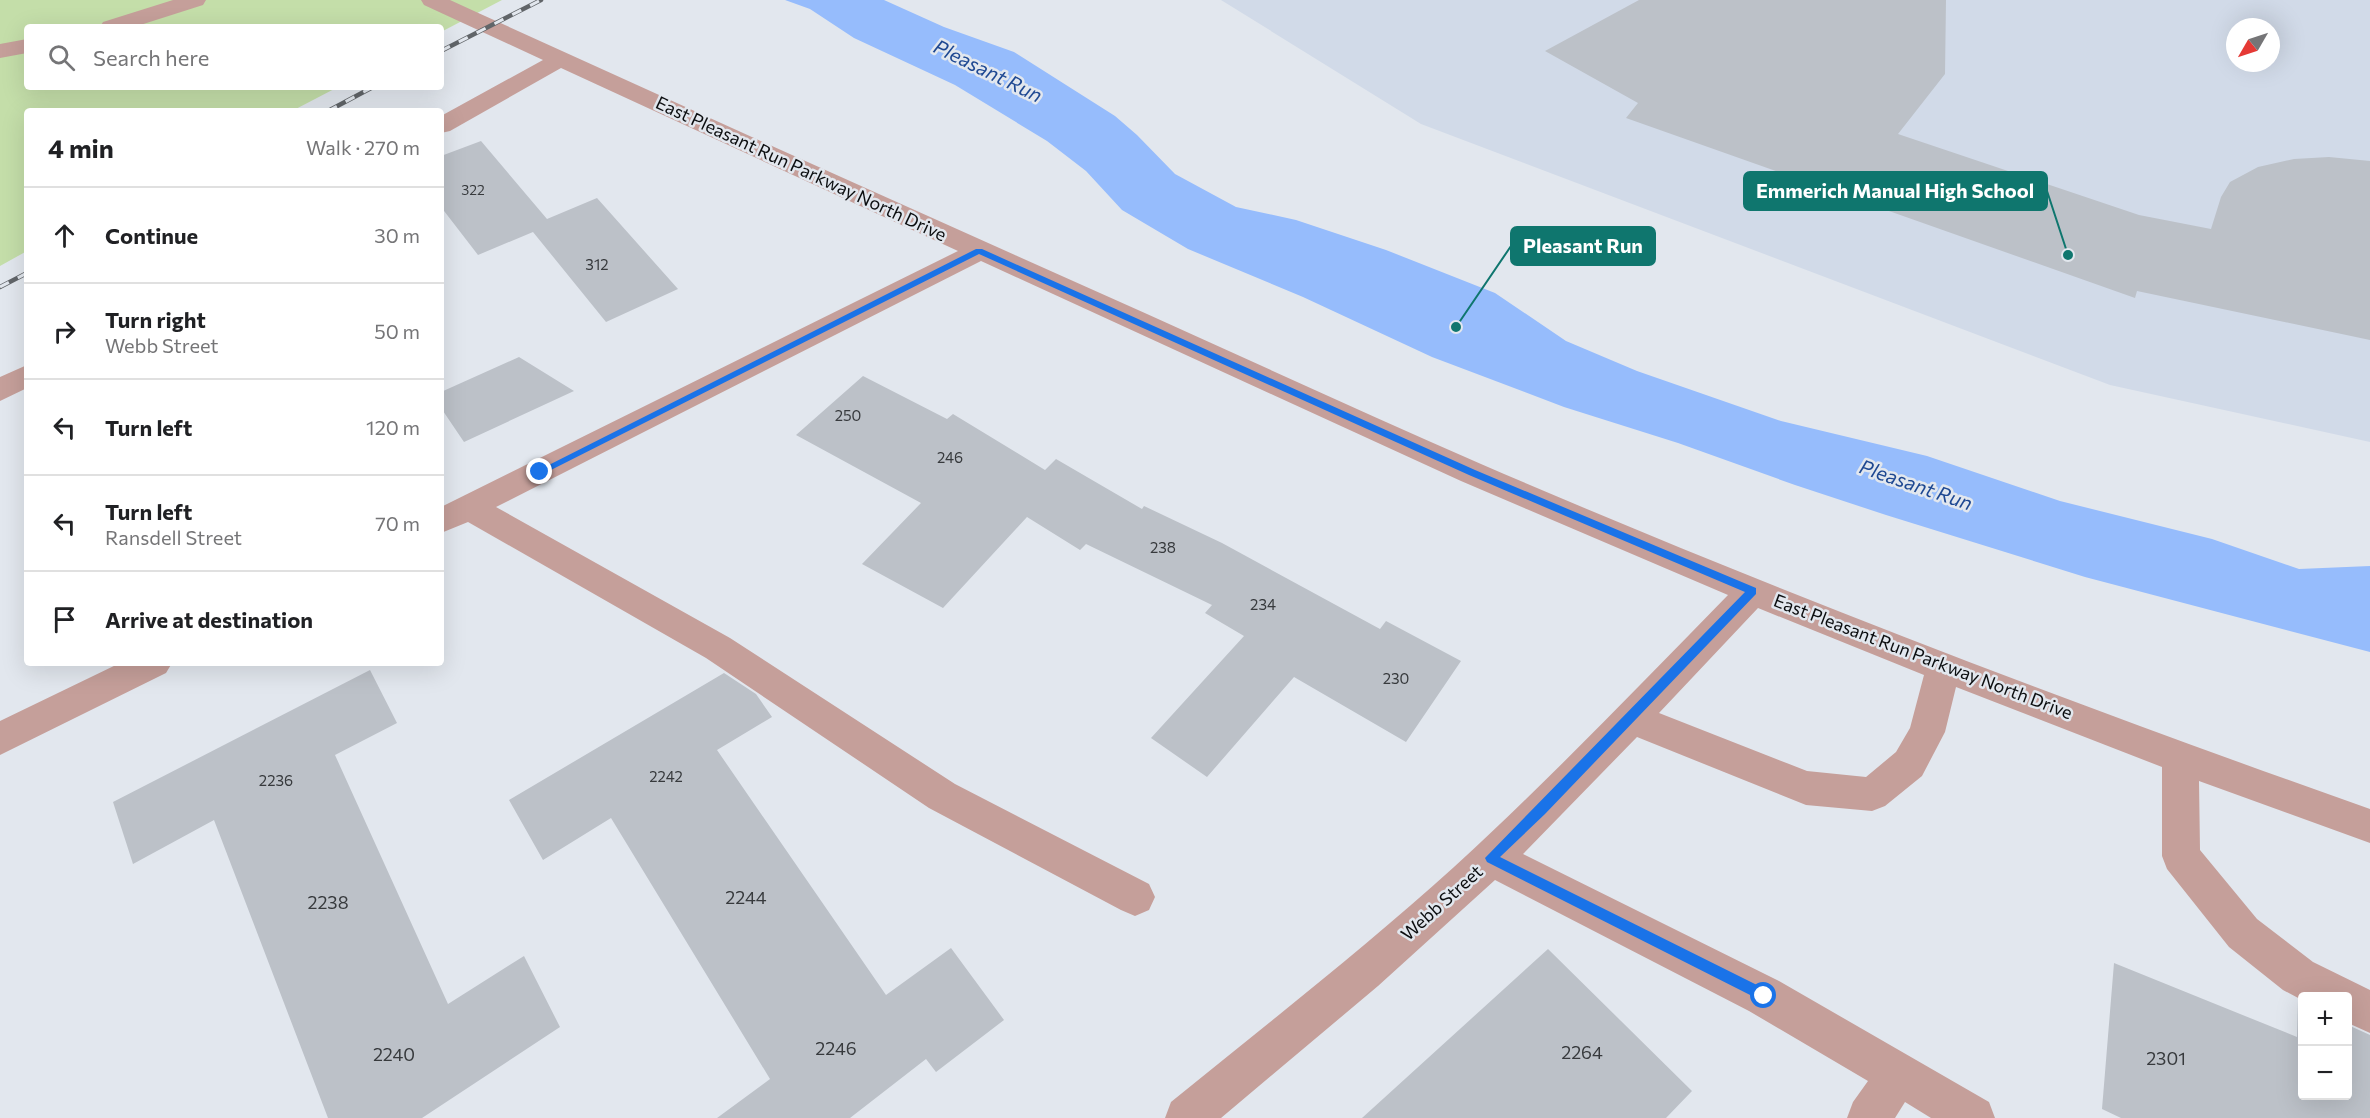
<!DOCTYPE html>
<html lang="en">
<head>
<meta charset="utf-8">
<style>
  :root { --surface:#fff; --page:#f2f2f2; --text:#202124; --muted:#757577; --line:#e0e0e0 }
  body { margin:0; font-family:Commissioner,sans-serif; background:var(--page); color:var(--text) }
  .controls { position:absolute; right:18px; bottom:18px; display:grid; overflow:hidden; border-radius:6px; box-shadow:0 6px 24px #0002 }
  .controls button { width:54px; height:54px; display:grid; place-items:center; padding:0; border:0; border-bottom:2px solid var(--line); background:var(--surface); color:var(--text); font:30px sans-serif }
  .compass { position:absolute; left:2226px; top:18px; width:54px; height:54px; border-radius:50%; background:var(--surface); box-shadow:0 6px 24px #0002; rotate:231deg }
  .stop { position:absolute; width:18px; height:18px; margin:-14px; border:4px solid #1a73e8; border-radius:50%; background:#fff }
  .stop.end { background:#1a73e8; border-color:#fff; box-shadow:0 2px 6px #0008 }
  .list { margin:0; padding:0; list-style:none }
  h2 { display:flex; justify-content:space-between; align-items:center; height:78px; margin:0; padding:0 24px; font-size:26px }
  h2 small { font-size:20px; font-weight:400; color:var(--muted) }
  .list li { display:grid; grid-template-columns:39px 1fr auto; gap:18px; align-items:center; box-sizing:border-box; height:96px; padding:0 24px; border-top:2px solid var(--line) }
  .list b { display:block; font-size:22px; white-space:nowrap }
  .list p { margin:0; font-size:20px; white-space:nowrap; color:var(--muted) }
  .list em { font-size:20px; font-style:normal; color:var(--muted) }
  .icon { flex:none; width:33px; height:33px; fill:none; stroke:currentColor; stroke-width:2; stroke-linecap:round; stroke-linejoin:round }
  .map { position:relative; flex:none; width:2370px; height:1118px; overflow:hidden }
  .search { position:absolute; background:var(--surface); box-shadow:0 6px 24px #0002; left:24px; top:24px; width:420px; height:66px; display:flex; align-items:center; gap:15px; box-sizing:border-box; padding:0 21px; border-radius:6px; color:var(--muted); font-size:22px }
  .panel { position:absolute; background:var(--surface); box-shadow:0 6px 24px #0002; left:24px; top:108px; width:420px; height:558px; border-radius:6px }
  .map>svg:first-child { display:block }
</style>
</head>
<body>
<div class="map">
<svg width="2370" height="1118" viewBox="0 0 2370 1118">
  <rect width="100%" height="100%" fill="#e2e7ee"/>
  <!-- built -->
  <path fill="#d1dae8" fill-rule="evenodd" d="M1221,0H2370V442L2110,385L1421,124ZM2235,27H2271V63H2235Z"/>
  <!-- green -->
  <path fill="#c4dea9" d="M0,0H502L441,32V27H27V87H338L292,111H27V251L0,266Z"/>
  <!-- water -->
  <path fill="#96bcfc" d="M785,0H884L944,27L1014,52L1115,116L1137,135L1175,174L1236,207L1296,220L1386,250L1495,293L1566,341L1637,371L1781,421L1927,456L2060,501L2212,539L2299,569L2370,566V652L2085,577L1886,515L1795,485L1678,443L1564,407L1432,357L1303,297L1188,249L1122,210L1086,171L1047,141L955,85L854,38L810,9Z"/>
  <!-- building -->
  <path fill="#bcc1c8" d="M1639,0H1946L1945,74L1898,134L2139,215L2211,229L2221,197L2230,182L2258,167L2294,159L2329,157L2370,161V340L2137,291L2135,298L1626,118L1638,103L1545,51Z
    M481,141L547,219L597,198L678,289L606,322L533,232L478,255L441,207V156Z
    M519,357L574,391L464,442L441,408V392Z
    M863,376L947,419L953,414L1045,470L1056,459L1142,509L1144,506L1222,543L1380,629L1386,621L1461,661L1406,742L1294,677L1207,777L1151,738L1244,636L1205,613L1212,605L1086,544L1080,550L1027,517L943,608L862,564L921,503L796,435Z
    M370,670L397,723L335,755L448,1004L524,956L560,1027L422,1118H328L214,820L133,864L113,802Z
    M724,673L756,694L772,717L717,750L886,995L951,948L1004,1020L936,1072L926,1059L850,1118H717L770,1079L611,818L543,860L509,800Z
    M1548,949L1692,1091L1666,1118H1362Z
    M2114,963L2297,1037L2298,1001L2302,1002V1095H2348V1025L2370,1035V1118H2121L2102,1109Z"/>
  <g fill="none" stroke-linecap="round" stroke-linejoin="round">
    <!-- minor -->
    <path fill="#c59f9a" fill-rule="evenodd" d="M173,0H206L203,5L134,27H100L103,22Z
      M421,0H450C682,106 914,210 1147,314C1258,364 1369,415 1481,464C1773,590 2070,703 2370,809V843L2199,781L2200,850L2257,919L2313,962L2370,990V1033L2348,1023V996H2302V1000L2283,990L2229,947L2167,869L2162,856V767L1956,687L1945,732L1922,776L1885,806L1872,811L1806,805L1637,737L1523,854L1779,981L1989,1102L1995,1118H1931L1905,1102L1895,1118H1847L1853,1102L1868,1081L1749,1011L1495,880L1378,986L1221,1118H1165L1171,1102C1266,1025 1363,949 1454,867C1549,780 1638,687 1728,595L1461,481L981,261L496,507L730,638L955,784L1149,884L1155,897L1149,910L1135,916L1121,910L929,808L706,658L468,522L441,533V507L958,251L561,68L450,131L441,133V116L543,60L424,5ZM1758,608L1924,675L1910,728L1896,752L1866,777L1807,771L1659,713Z
      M27,39V53L0,58V44Z
      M27,365V388L0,401V377Z
      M120,663H172L166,673L0,755V721Z"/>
    <!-- rail casing -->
    <g stroke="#616569" stroke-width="4.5">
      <path id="rail" d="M441,51L541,0
        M328,111L373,87
        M0,287L27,273"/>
    </g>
    <!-- rail -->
    <use href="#rail" stroke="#e2e7ee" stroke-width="3" stroke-dasharray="10" stroke-linecap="butt"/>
  </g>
  <!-- route -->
  <path fill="#1a73e8" d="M976,249H982L1475,470L1756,588V594L1545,814L1500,857L1769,991V1000H1760L1487,862L1485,858L1745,592L1469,475L979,254L543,474L540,475L535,472Z"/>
  <g text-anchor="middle" stroke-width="5" stroke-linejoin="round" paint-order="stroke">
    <!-- far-number labels -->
    <g font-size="14" fill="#373a3d">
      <text x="473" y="195">322</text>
    </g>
    <!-- number labels -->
    <g font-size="15" fill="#373a3d">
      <text x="597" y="270">312</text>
      <text x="848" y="421">250</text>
      <text x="950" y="463">246</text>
      <text x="1163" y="553">238</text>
      <text x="1263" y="610">234</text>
      <text x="1396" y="684">230</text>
      <text x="666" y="782">2242</text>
      <text x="276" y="786">2236</text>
    </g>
    <!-- street labels -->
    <g font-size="18" fill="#0b0d0f" stroke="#e2e7ee">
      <text transform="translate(801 169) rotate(25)" y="6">East Pleasant Run Parkway North Drive</text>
      <text transform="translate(1923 657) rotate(21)" y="6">East Pleasant Run Parkway North Drive</text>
      <text transform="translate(1442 903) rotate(-42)" y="6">Webb Street</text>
    </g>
    <!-- near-number labels -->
    <g font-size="18" fill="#373a3d">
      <text x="746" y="904">2244</text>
      <text x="328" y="909">2238</text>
      <text x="836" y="1055">2246</text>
      <text x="1582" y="1059">2264</text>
      <text x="394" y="1061">2240</text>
      <text x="2166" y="1065">2301</text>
    </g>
    <!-- water labels -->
    <g font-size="20" font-style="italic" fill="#1e4892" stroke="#e2e7ee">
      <text transform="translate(988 71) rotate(26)" y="7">Pleasant Run</text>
      <text transform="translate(1916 485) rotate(19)" y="7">Pleasant Run</text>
    </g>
  </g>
  <!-- callouts -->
  <path fill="none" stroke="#0f766e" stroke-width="2" d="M2068 255L2047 191M1456 327L1511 246"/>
  <g fill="#0f766e" stroke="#e2e7ee" stroke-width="2">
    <circle cx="2068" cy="255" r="6"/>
    <circle cx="1456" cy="327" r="6"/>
  </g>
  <g fill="#0f766e" stroke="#0f766e" stroke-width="2">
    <rect x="1744" y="172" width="303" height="38" rx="6"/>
    <rect x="1511" y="227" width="144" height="38" rx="6"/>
  </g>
  <g font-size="20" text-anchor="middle" font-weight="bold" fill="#fff">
    <text x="1895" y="198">Emmerich Manual High School</text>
    <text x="1583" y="253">Pleasant Run</text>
  </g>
</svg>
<div class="controls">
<button>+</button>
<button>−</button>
</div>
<svg class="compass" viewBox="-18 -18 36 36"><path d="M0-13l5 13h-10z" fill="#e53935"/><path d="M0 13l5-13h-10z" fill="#757577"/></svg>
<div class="stop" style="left:1764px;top:996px"></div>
<div class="stop end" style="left:540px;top:472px"></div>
<div class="search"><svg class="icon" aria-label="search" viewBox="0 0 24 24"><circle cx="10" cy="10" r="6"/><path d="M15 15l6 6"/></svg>Search here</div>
<section class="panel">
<h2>4 min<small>Walk · 270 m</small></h2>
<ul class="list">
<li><svg class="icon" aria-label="ahead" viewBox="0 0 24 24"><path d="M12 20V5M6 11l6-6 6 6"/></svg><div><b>Continue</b></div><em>30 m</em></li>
<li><svg class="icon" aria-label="right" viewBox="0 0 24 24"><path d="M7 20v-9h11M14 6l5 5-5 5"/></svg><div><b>Turn right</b><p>Webb Street</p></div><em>50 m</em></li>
<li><svg class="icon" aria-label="left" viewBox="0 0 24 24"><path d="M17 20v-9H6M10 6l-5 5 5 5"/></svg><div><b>Turn left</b></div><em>120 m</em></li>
<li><svg class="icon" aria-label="left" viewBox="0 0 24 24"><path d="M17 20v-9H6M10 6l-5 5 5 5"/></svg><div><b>Turn left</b><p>Ransdell Street</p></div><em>70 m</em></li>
<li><svg class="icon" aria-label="arrive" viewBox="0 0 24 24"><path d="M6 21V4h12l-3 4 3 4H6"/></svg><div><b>Arrive at destination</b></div></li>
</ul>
</section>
</div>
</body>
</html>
